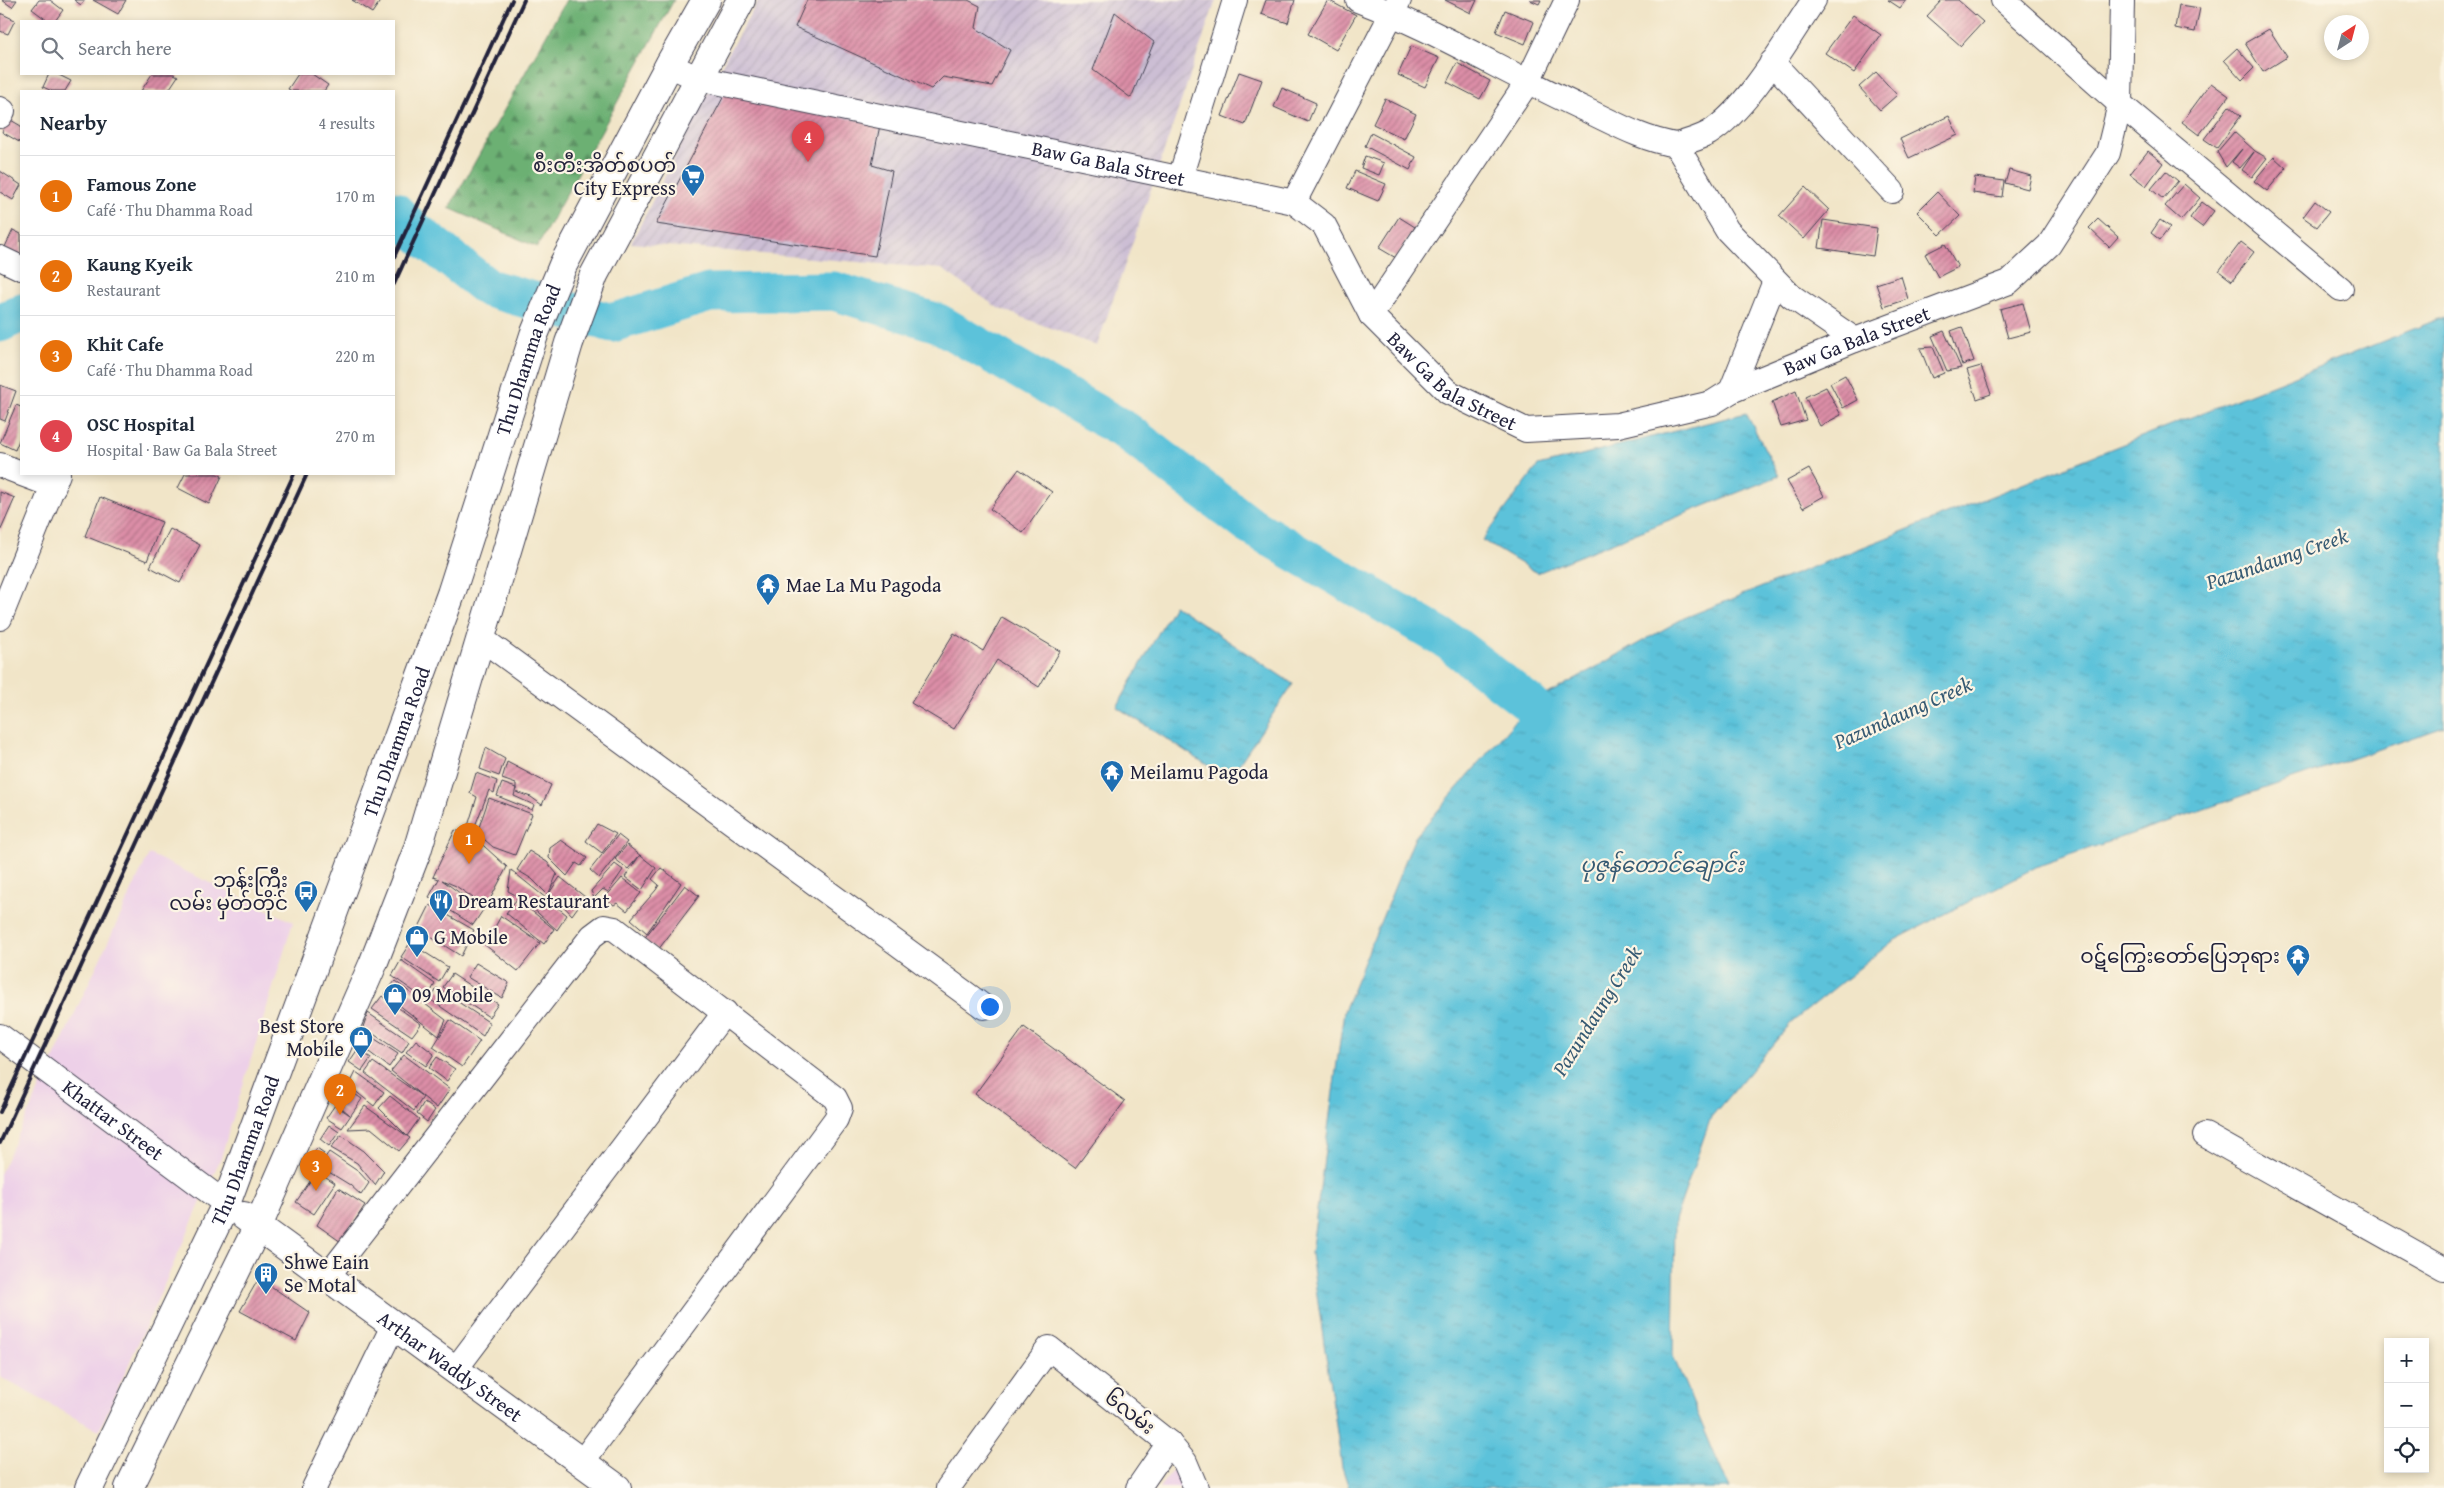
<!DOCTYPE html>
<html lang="en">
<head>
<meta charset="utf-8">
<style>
  :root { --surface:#fff; --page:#f2f2f3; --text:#1f2937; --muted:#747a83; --line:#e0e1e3; --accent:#d93025 }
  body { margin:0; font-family:"Gentium Book Plus","Noto Sans Myanmar",serif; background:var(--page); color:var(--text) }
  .controls { position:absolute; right:15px; bottom:15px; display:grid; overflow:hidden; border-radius:0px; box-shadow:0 2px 8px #0003 }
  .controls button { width:45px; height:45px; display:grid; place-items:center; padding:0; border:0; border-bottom:1px solid var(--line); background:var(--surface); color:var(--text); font:25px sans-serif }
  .compass { position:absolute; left:2324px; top:15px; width:45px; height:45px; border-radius:50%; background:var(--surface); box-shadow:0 2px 8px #0003; rotate:36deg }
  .you { position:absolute; left:989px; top:1006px; width:18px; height:18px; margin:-12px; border:4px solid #fff; border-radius:50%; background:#1a73e8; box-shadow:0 0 0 8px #1a73e833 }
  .badge { display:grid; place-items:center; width:32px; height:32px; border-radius:50%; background:var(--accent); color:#fff; font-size:16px; font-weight:700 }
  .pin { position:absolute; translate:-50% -41px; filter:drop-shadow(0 1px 2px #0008) }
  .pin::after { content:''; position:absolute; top:26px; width:18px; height:15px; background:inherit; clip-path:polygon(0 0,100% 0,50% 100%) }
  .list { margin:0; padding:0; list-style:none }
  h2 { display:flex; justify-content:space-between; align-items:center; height:65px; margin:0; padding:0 20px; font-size:21px }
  h2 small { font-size:16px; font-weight:400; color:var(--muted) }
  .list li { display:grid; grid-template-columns:32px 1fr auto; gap:15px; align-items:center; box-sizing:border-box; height:80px; padding:0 20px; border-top:1px solid var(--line) }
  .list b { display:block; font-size:19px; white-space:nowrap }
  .list p { margin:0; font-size:16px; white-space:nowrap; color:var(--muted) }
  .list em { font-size:16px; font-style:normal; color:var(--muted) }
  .icon { flex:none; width:28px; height:28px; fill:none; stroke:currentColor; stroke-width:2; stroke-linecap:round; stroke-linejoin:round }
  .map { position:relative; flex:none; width:2444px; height:1488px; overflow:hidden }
  .search { position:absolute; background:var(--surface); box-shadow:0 2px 8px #0003; left:20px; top:20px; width:375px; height:55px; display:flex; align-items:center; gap:12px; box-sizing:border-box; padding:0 18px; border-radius:0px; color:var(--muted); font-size:19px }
  .panel { position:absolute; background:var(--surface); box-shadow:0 2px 8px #0003; left:20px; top:90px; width:375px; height:385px; border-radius:0px }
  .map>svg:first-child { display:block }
</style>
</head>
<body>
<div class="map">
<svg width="2444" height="1488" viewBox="0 0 2444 1488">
  <defs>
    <pattern id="industrial-furrows" width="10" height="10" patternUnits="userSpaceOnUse" patternTransform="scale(1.25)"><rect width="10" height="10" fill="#ccbed4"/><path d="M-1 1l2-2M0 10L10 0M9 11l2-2" fill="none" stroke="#afa3b7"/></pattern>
    <pattern id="forest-firs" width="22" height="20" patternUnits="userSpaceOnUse" patternTransform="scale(1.25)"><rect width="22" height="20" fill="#6cb073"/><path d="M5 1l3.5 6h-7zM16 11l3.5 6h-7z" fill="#588f60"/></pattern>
    <pattern id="water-ripples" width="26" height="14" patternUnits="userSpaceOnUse" patternTransform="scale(1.25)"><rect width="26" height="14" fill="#5cc2da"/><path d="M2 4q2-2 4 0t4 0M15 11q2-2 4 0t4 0" fill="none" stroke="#50a6bc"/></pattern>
    <pattern id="building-hatch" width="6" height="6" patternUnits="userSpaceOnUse" patternTransform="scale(1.25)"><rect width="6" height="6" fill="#dc8ea7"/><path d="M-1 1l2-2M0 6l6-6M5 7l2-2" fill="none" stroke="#b27489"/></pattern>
  </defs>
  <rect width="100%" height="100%" fill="#fcf5e5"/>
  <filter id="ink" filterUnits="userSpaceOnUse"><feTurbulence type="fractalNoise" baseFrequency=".02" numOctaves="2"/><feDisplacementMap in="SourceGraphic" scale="10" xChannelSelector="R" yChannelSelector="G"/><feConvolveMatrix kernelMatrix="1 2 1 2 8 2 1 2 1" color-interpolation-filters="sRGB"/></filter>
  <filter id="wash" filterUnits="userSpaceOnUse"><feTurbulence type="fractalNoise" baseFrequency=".0096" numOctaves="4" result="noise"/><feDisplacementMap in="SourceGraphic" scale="20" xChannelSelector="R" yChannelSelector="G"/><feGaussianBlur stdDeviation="1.12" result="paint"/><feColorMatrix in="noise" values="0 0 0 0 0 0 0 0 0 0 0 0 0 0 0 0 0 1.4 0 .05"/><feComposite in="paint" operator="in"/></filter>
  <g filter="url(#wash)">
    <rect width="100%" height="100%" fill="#f1e5c8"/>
    <!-- built -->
    <path fill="#edd0e8" d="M149,854L293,922L221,1157L99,1431L0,1377V1174Z
      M1177,1464L1187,1488H1159Z"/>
    <!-- industrial -->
    <path fill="url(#industrial-furrows)" d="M759,0H1216L1097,346L998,308L942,269L631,243L729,51Z"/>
    <!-- forest -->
    <path fill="url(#forest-firs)" stroke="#476957" d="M566,0H674L537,247L449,208Z"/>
    <!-- water -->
    <path fill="url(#water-ripples)" stroke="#3f728a" d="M2444,317V727L2038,866L1893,941L1791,1023L1711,1117L1675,1220L1673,1356L1729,1488H1349L1342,1467L1311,1254L1344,1011L1415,837L1530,704L1684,618Z
      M1746,413L1779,476L1537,573L1482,540L1538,466Z
      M1174,605L1293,684L1229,779L1117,707Z"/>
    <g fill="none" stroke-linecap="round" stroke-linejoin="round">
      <!-- river -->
      <path stroke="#5cc2da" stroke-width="39" d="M394,211L408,225L488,288L612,323L709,293L834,291L938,323L1126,431L1249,525L1450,642L1530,704L1567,741
        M0,323L21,313"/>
    </g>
    <g id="blocks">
      <!-- building -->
      <path fill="url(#building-hatch)" d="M2,0H17L12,7Z
        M39,0H50L63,10L55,21H48L32,9Z
        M74,0H85L81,5Z
        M93,0H126L118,14Z
        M352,0H381L372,13Z
        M807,0H968L980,6L976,28L1010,50L992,86L943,77L931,89L795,27Z
        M1266,0H1295L1288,23L1261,14Z
        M1328,0L1356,15L1336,50L1308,34Z
        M1445,0H1477L1471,13Z
        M1530,0H1541L1539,4Z
        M1888,0H1906L1900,8Z
        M1942,0H1958L1983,22L1961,46L1927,16Z
        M2179,5L2200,8L2195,32L2175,28Z
        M1505,10L1534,22L1525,44L1496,32Z
        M1115,12L1154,42L1131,98L1093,70Z
        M0,13L15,20L8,34L0,31Z
        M1853,15L1881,35L1854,73L1825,53Z
        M2269,29L2287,57L2263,72L2245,43Z
        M1411,46L1439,58L1425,87L1398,75Z
        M2237,48L2254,68L2242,80L2224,60Z
        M1457,63L1490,81L1480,99L1447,82Z
        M1239,72L1262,80L1245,125L1222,116Z
        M1876,72L1897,95L1880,110L1859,87Z
        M49,74H57L71,81L65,91H52L43,87Z
        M152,74H174L178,76L168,91H141Z
        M298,74H312L328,85L324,91H292L288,89Z
        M2211,83L2229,96L2199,135L2182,122Z
        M1282,88L1316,103L1308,122L1274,107Z
        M726,92L880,125L872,165L892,171L875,256L656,224Z
        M1385,99L1416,114L1404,139L1373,124Z
        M2229,106L2241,116L2217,148L2204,139Z
        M1949,116L1958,135L1909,158L1900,139Z
        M9,119L21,126V143L2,132Z
        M2234,132L2255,151L2267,158L2252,177L2242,170L2254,152L2240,168L2232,162L2242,149L2226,167L2217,152Z
        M1371,133L1416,157L1410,170L1365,146Z
        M2148,151L2163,163L2146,186L2130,174Z
        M1365,156L1384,163L1379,175L1361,168Z
        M2274,157L2286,168L2267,191L2254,181Z
        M2009,170L2031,176L2028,189L2005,183Z
        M0,171L21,185L13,200L0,192Z
        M1355,171L1386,184L1378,201L1347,188Z
        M2166,171L2178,181L2163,199L2151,189Z
        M1975,177L2004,181L2002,197L1973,193Z
        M2184,184L2200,198L2181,220L2165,206Z
        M1805,187L1829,210L1804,239L1779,216Z
        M1937,192L1960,216L1940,235L1917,212Z
        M2315,201L2329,212L2317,227L2303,217Z
        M2202,202L2214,211L2202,227L2190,218Z
        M1399,217L1415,227L1396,258L1379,248Z
        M2098,219L2118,237L2109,247L2089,228Z
        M1823,220L1877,228L1873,256L1819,248Z
        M2160,220L2170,227L2160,240L2151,233Z
        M13,230L21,234V257L4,249Z
        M2241,242L2254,252L2232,281L2219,271Z
        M1945,244L1958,267L1938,277L1925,254Z
        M1901,276L1908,299L1884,307L1876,284Z
        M2023,303L2031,332L2008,338L2000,309Z
        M1962,327L1974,361L1962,365L1951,331Z
        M1944,331L1961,368L1947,371L1932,336Z
        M1933,347L1944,373L1932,378L1920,348Z
        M1981,366L1991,394L1977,399L1967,370Z
        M1845,375L1858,400L1843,408L1830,383Z
        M0,385L16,391L5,421L0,419Z
        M1826,387L1841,415L1820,426L1805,397Z
        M1796,391L1806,420L1781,427L1772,402Z
        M16,405L21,407V435L15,450L0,443Z
        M1019,469L1052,492L1023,533L990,509Z
        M1809,469L1824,496L1803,508L1787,481Z
        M185,474H217L222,476L209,504L178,488Z
        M0,492L15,498L0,532Z
        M100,497L162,522L147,561L85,536Z
        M170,529L200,545L180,583L150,567Z
        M1002,617L1060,651L1039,687L997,660L954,729L911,703L954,633L983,651Z
        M486,748L505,759L499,776L480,769Z
        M507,762L551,785L542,805L531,797L516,792V784L502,779Z
        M476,773L497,781L494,793L489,790L475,826H468L477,797L470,793Z
        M502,783L516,788L514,796L534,805L532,810L497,796Z
        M489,798L532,814L515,855L493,847L477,833Z
        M597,824L616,834L602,853L586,841Z
        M455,830L474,837L507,867L486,907L456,886L442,880L483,910L473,925L429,897L439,879L433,877Z
        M618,835L627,842L599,878L590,870Z
        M561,840L587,858L581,866L576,863L567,876L549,858L550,848Z
        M627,845L656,868L642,890L625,877L640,855L628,869L615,859Z
        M529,851L547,862L557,874L548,895L532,879L517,870Z
        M615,864L623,870L608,892L603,889L594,898L591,891Z
        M661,868L681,883L647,933L631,919L656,890L659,885L652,879Z
        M511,870L567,915L557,930L521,898L508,891Z
        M560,877L585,897L572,915L559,901L548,895Z
        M622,878L641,893L627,911L617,903L614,905L604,899Z
        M685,885L699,896L658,950L643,940Z
        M517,899L554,929L544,944L506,913Z
        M430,905L474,930L461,956L418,929Z
        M501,916L540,943L518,971L485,945Z
        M410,943L448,967L439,982L401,957Z
        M401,960L435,984L426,1000L392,976Z
        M476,963L509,983L502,998L467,977Z
        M452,974L498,1004L489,1017L443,987Z
        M395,981L446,1020L439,1036L385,994Z
        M437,988L490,1023L483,1036L431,1000Z
        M382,996L421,1024L412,1036L372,1009Z
        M368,1013L409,1041L402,1053L363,1027Z
        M450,1020L480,1041L462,1067L433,1047Z
        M1024,1027L1125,1101L1075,1168L975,1094Z
        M362,1030L370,1036L365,1049L355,1042Z
        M372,1037L398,1054L389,1067L365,1049Z
        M416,1040L434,1054L426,1066L406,1052Z
        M358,1049L371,1058L362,1071L349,1062Z
        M404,1055L450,1089L437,1108L391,1071Z
        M437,1057L455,1069L447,1081L429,1068Z
        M373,1062L423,1097L414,1111L365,1073Z
        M356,1072L384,1092L374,1106L349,1086Z
        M343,1086L362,1099L342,1128L326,1118L335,1105L350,1115L334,1101Z
        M390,1096L419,1119L407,1136L410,1138L399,1151L371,1128L348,1129L365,1106L407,1136L379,1108Z
        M424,1102L435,1110L427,1122L417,1114Z
        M329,1125L339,1132L329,1146L320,1139Z
        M341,1135L364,1151L384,1171L375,1185L357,1163L331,1148Z
        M317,1148L324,1153L317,1163L309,1158Z
        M329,1152L359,1172L369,1183L361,1195L350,1185L319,1166Z
        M317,1171L335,1183L314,1214L296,1202Z
        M338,1188L365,1205L341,1242L317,1225Z
        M259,1278L310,1313L296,1341L240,1311Z"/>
    </g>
  </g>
  <g filter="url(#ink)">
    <use href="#blocks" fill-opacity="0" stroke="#413f50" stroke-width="1"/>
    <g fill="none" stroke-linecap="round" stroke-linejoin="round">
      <!-- minor casing -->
      <g stroke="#413f50" stroke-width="26">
        <g id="minor">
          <path d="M1358,0C1436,30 1508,74 1584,109C1614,123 1643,140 1676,145L1727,230L1791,296L1855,340"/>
          <path d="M2003,0L2120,104L2341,289"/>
          <path d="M1772,62L1892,191"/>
          <path id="s1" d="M669,65L697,78L1294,202L1324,225L1371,315L1448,392L1526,430L1618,425L1712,403L1731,391L1855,340L2009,282L2049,245L2108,153L2120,104L2122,0"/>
          <path d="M0,109L3,111L0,116"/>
          <path d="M1676,145C1687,142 1698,139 1709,133C1748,109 1788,38 1814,0"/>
          <path d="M1180,178L1235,0"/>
          <path d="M1294,202L1399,0"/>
          <path d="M0,258L21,268"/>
          <path d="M1371,315L1527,83L1567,0"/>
          <path d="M1731,391L1775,281"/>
          <path d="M0,465L21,473"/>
          <path d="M22,474L54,486"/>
          <path d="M0,618L58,474"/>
          <path d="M482,639L984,1007"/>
          <path id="s2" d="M0,1036L226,1204"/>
          <path d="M2205,1135L2444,1269"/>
          <path d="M327,1277L592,936L604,927L615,929L835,1098L840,1108L836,1119L582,1462"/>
          <path d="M455,1370L725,1012"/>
          <path d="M314,1488L393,1326"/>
          <path d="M948,1488L1049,1348L1169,1443L1185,1462L1196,1488"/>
          <path d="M1138,1488L1169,1443"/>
        </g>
      </g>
      <!-- major casing -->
      <g stroke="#413f50" stroke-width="30">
        <g id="major">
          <path id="s3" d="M244,1216L617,1488"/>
          <path id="s4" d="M89,1488L226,1204L451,594L534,335L563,265L669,65L706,0"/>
          <path d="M129,1488L258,1226L373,964L417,851L569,343L594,275L741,0"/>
        </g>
      </g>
      <!-- minor -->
      <use href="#minor" stroke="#fff" stroke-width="24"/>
      <!-- major -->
      <use href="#major" stroke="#fff" stroke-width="28"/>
      <!-- rail -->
      <path stroke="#22223b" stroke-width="4" d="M394,257L512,0
        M394,284L524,0
        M0,1112L294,474
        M0,1143L307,474"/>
    </g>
  </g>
  <!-- icons -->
  <defs>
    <g id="supermarket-pin" transform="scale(1.25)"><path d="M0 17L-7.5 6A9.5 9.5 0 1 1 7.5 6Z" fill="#1f6fb2" stroke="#fcf5e5"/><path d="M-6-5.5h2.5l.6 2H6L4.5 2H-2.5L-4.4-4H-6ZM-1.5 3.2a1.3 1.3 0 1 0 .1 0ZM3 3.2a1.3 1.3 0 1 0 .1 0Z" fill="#fff"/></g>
    <g id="temple-pin" transform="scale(1.25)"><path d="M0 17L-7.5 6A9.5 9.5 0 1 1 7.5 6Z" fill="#1f6fb2" stroke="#fcf5e5"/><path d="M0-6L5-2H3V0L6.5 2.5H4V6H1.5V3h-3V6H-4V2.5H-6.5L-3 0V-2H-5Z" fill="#fff"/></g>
    <g id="bus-pin" transform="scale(1.25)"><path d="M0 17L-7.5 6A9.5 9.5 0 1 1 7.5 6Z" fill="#1f6fb2" stroke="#fcf5e5"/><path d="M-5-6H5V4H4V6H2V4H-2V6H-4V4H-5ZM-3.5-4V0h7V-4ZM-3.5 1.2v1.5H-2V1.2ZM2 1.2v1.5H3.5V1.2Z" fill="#fff"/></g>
    <g id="restaurant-pin" transform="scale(1.25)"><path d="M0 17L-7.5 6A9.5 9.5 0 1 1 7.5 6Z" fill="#1f6fb2" stroke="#fcf5e5"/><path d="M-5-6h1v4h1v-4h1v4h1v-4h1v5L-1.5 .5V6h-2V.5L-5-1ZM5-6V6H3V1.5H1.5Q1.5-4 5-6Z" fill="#fff"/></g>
    <g id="shop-pin" transform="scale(1.25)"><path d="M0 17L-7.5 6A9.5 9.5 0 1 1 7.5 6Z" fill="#1f6fb2" stroke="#fcf5e5"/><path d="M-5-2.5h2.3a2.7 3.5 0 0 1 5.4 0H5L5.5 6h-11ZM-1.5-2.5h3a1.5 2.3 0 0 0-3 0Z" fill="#fff"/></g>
    <g id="building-pin" transform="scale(1.25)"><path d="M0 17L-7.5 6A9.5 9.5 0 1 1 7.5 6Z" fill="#1f6fb2" stroke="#fcf5e5"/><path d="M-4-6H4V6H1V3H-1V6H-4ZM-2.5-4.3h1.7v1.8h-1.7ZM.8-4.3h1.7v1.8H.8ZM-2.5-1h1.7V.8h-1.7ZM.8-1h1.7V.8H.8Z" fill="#fff"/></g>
  </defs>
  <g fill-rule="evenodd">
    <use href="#supermarket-pin" x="693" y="176"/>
    <use href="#temple-pin" x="768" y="585"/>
    <use href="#temple-pin" x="1112" y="772"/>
    <use href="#bus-pin" x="306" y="892"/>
    <use href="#restaurant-pin" x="441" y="901"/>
    <use href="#shop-pin" x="417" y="937"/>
    <use href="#temple-pin" x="2298" y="956"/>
    <use href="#shop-pin" x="395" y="995"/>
    <use href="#shop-pin" x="361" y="1038"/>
    <use href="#building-pin" x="266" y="1274"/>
  </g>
  <g text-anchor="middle" stroke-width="4.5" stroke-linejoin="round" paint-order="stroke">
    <!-- street labels -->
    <g font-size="20" fill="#22223b" stroke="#fcf5e5">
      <text dy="7" stroke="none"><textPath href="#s1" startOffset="451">Baw Ga Bala Street</textPath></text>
      <text dy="7" stroke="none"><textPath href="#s1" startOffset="1322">Baw Ga Bala Street</textPath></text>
      <text dy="7" stroke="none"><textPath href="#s4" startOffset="1212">Thu Dhamma Road</textPath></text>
      <text dy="7" stroke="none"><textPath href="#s1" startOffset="886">Baw Ga Bala Street</textPath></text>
      <text dy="7" stroke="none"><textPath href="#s4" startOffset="808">Thu Dhamma Road</textPath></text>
      <text dy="7" stroke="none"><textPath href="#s2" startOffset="141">Khattar Street</textPath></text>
      <text dy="7" stroke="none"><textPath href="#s4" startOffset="372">Thu Dhamma Road</textPath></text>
      <text dy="7" stroke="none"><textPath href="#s3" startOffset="255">Arthar Waddy Street</textPath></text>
      <text transform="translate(1130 1412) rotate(38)" y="7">၆လမ်း</text>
    </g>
    <!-- poi labels -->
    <g font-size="20" fill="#22223b" stroke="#fcf5e5" text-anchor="start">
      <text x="676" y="172" text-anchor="end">စီးတီးအိတ်စပတ်<tspan x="676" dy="23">City Express</tspan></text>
      <text x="786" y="592">Mae La Mu Pagoda</text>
      <text x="1130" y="779">Meilamu Pagoda</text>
      <text x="288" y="887" text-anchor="end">ဘုန်းကြီး<tspan x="288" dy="23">လမ်း မှတ်တိုင်</tspan></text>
      <text x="458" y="908">Dream Restaurant</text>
      <text x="434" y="944">G Mobile</text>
      <text x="2280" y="963" text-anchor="end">ဝဋ်ကြွေးတော်ပြေဘုရား</text>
      <text x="412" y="1002">09 Mobile</text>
      <text x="344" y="1033" text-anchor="end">Best Store<tspan x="344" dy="23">Mobile</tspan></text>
      <text x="284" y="1269">Shwe Eain<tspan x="284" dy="23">Se Motal</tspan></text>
    </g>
    <!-- water labels -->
    <g font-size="21" font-style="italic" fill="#365a73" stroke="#fcf5e5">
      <text transform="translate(2277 559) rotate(-19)" y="7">Pazundaung Creek</text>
      <text transform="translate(1903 713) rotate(-24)" y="7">Pazundaung Creek</text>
      <text x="1662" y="872">ပုဇွန်တောင်ချောင်း</text>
      <text transform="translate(1597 1011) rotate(-58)" y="7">Pazundaung Creek</text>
    </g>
  </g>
</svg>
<div class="controls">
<button>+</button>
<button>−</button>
<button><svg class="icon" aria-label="locate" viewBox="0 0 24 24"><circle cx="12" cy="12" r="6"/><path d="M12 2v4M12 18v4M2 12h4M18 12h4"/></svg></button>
</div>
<svg class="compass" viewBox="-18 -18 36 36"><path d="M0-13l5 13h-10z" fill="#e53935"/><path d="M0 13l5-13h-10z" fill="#747a83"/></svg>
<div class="you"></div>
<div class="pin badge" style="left:469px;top:864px;background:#e8710a">1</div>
<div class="pin badge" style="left:340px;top:1115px;background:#e8710a">2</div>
<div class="pin badge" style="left:316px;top:1191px;background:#e8710a">3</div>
<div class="pin badge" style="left:808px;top:162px;background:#e0444e">4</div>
<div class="search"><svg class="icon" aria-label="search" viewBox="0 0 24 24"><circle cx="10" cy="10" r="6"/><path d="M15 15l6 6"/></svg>Search here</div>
<section class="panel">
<h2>Nearby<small>4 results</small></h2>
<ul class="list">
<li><span class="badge" style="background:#e8710a">1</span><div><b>Famous Zone</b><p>Café · Thu Dhamma Road</p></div><em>170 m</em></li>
<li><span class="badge" style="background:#e8710a">2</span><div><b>Kaung Kyeik</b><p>Restaurant</p></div><em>210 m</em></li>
<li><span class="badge" style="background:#e8710a">3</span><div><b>Khit Cafe</b><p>Café · Thu Dhamma Road</p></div><em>220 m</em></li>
<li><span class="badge" style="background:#e0444e">4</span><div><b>OSC Hospital</b><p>Hospital · Baw Ga Bala Street</p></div><em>270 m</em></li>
</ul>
</section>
</div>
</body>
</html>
